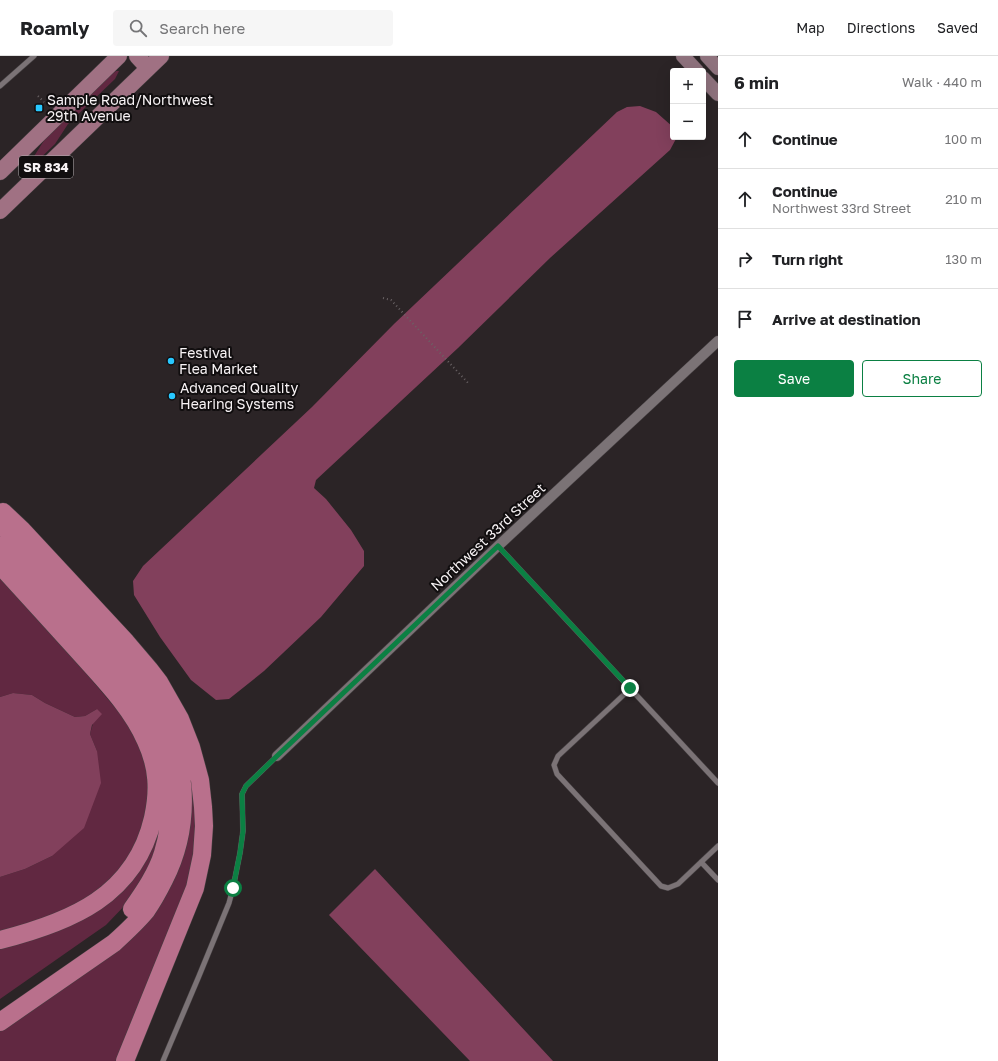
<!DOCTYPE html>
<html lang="en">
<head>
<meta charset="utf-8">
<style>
  :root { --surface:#fff; --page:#f6f6f6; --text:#202124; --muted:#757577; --line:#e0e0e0; --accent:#0b8043 }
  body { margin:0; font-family:"Golos Text",sans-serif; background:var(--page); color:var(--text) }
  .controls { position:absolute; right:12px; top:12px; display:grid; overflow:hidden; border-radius:4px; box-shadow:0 4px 16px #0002 }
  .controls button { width:36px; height:36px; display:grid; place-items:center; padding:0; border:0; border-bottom:1px solid var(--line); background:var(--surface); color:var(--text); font:20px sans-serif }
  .stop { position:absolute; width:12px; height:12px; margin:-9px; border:3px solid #0b8043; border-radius:50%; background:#fff }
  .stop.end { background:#0b8043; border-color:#fff; box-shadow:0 1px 4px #0008 }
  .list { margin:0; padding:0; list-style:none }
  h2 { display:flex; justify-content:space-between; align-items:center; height:52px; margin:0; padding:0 16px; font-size:17px }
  h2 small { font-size:13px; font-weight:400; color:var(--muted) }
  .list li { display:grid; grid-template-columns:26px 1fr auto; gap:12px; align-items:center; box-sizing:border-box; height:60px; padding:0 16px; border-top:1px solid var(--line) }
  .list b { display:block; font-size:15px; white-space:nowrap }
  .list p { margin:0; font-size:13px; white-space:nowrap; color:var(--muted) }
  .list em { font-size:13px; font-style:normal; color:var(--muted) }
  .actions { display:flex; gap:8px; padding:12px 16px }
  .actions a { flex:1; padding:9px 0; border:1px solid var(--accent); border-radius:4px; text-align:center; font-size:14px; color:var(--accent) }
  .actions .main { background:var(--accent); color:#fff }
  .icon { flex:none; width:22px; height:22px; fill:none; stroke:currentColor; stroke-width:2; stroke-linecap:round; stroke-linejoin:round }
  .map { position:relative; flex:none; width:718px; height:1005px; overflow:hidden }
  header { display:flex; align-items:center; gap:24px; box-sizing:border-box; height:56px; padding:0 20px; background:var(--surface); border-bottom:1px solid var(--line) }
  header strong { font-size:19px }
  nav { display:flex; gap:22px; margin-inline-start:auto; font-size:14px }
  .search { width:280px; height:36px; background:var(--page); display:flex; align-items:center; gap:10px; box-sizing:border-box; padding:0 14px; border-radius:4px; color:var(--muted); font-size:15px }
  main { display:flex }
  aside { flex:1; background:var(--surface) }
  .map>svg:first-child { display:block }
</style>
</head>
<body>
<header>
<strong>Roamly</strong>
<div class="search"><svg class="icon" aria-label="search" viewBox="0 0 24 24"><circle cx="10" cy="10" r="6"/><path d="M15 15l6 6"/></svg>Search here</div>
<nav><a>Map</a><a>Directions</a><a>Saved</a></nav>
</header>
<main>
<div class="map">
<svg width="718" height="1005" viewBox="0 0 718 1005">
  <rect width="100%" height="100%" fill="#2b2426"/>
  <!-- green -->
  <path fill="#612841" d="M116,15H119L115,23L68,68L55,88L27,115L26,113L50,75L112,18Z
    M0,521L74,603L123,661L138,688L143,701L147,715L149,744L137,792L92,844L0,878V821L25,813L52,800L97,695L90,678L97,653L85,660L75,661L45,647L32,639L13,637L0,641Z
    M190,720L197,736L194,816L119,1005H0V973L163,845L173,826L181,807Z
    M160,768L162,769L156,792L149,811L129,845L106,869L93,878L0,943V889L85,859Z"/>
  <!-- water -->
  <path fill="#82405c" d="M640,50L656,56L673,71V81H677L670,94L550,202L458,292L316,424L314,432L326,443L351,474L364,495V510L321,561L264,615L229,643L216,644L191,624L160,581L134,539L133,525L143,510L312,351L394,268L617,56L627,51Z
    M13,637L32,639L45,647L75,661L85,660L97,653L102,658L92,669L90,678L97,695L101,727L84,772L52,800L25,813L0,821V641Z
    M375,813L553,1005H470L329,859Z"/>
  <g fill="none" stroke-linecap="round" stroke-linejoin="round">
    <!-- lane casing -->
    <g stroke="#454042" stroke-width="6">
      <path id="lane" d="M0,30L34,0
        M498,490L718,727
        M630,633L558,700L554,709L557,718L661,830L668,832L678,828L718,790
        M701,806L718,824
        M163,1005L199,920L229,847L233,832L240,797L243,775L242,738L246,730L277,700"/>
    </g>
    <!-- street casing -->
    <g stroke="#454042" stroke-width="11">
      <path id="street" d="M277,700L498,490L718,285"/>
    </g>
    <!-- secondary casing -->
    <g stroke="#454042" stroke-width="15">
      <path id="secondary" d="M683,0L697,15
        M707,0L718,12
        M703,22L718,38"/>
    </g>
    <!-- primary casing -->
    <g stroke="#454042" stroke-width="17">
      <path id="primary" d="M137,0L148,12
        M0,116L119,0
        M0,155L161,0"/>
    </g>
    <!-- highway casing -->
    <g stroke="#454042" stroke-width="19">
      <path id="highway" d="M3,456L21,473L126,586L149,613L159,626L180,663L191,691L200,724L203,751L204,770L202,799L195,832L125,1005
        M0,465L12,482C40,513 68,543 96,574C116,595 137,616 152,641C187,697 194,765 164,824C159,834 153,845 146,855C136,867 125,877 114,887L0,966
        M0,490L129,633C140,649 152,666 160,685C173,720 174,761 163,797C157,817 144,836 132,853
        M0,509C26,538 53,567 79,596C104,624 131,651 146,685C158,711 159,735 153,762C135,840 71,866 0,884"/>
    </g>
    <!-- path -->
    <path stroke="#6a6365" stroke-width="2" stroke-dasharray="1 3" stroke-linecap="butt" d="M38,40L44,46
      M383,242L391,244L469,328"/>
    <!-- lane -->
    <use href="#lane" stroke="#7b7376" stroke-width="5"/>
    <!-- street -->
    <use href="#street" stroke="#7b7376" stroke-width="10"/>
    <!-- secondary -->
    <use href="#secondary" stroke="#8e727d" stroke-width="14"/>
    <!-- primary -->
    <use href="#primary" stroke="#a07183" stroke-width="16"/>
    <!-- highway -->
    <use href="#highway" stroke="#b9708c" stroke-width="18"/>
  </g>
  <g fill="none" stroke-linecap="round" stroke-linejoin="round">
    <!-- route -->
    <path stroke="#0b8043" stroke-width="5" d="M233,832L240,797L243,775L242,738L246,730L277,700L498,490L630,632"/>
  </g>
  <!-- markers -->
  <g fill="#28c8ff" stroke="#110e0f" stroke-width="1.5">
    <rect x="35" y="48" width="8" height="8" rx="2"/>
    <circle cx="171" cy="305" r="4"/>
    <circle cx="172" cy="340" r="4"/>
  </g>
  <g text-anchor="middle" stroke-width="4" stroke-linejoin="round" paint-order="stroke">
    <!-- shield labels -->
    <rect fill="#110e0f" stroke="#b3aeb0" stroke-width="1" x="19" y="100" width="54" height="22" rx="3"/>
    <g font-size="13" font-weight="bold" fill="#f8f3f5">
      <text x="46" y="116">SR 834</text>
    </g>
    <!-- poi labels -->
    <g font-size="14" fill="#f8f3f5" stroke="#110e0f" text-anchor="start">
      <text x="47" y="49">Sample Road/Northwest<tspan x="47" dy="16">29th Avenue</tspan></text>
      <text x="179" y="302">Festival<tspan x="179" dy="16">Flea Market</tspan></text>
      <text x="180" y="337">Advanced Quality<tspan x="180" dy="16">Hearing Systems</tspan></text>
    </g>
    <!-- street labels -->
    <g font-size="14" fill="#f8f3f5" stroke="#110e0f">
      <text transform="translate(488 481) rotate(-43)" y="5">Northwest 33rd Street</text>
    </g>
  </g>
</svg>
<div class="controls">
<button>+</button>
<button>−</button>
</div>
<div class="stop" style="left:233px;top:832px"></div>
<div class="stop end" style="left:630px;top:632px"></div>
</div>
<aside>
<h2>6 min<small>Walk · 440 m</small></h2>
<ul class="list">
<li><svg class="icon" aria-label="ahead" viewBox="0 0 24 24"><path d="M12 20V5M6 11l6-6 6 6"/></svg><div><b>Continue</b></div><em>100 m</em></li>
<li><svg class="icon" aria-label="ahead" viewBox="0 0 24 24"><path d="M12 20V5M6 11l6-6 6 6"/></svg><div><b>Continue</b><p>Northwest 33rd Street</p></div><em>210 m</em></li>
<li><svg class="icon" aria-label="right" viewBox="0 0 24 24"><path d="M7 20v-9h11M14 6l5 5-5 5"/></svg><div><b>Turn right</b></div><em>130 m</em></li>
<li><svg class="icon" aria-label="arrive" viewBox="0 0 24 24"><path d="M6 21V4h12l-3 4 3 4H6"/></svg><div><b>Arrive at destination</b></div></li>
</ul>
<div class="actions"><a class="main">Save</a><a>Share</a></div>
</aside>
</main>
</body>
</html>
